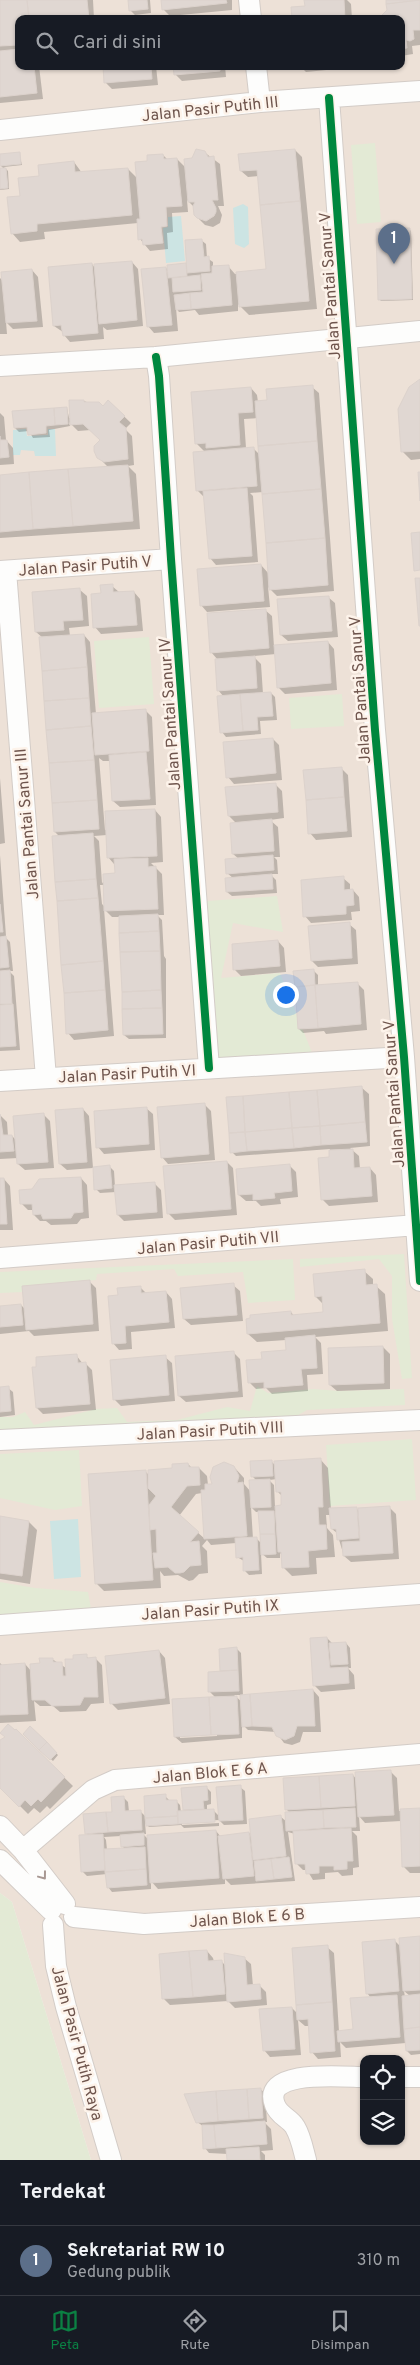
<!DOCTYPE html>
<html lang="id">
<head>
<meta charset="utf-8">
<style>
  :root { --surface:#171b24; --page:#242831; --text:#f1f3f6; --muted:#9ea1a6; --line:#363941; --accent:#0b8043 }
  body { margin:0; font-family:Overpass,sans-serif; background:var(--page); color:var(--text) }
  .controls { position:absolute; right:15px; bottom:15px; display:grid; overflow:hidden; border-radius:10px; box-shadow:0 1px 4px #0004 }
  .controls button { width:45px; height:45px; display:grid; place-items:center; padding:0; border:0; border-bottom:1px solid var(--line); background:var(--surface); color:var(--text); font:25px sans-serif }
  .you { position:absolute; left:285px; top:994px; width:18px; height:18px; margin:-12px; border:4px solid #fff; border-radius:50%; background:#1a73e8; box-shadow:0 0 0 8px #1a73e833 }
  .badge { display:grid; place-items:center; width:32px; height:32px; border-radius:50%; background:var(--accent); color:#fff; font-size:16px; font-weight:700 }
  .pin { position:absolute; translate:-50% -41px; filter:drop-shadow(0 1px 2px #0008) }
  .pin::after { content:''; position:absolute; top:26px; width:18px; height:15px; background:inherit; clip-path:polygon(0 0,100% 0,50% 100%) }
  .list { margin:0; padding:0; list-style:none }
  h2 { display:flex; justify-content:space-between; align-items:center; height:65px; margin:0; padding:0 20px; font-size:21px }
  h2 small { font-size:16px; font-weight:400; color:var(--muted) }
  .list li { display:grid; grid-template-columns:32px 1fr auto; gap:15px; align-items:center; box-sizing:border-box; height:70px; padding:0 20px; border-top:1px solid var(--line) }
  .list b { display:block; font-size:19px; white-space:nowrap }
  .list p { margin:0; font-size:16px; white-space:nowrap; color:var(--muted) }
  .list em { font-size:16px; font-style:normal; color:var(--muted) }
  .icon { flex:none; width:28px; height:28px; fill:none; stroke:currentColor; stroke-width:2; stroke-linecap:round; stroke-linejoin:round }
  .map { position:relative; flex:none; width:420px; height:2160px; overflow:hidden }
  .search { position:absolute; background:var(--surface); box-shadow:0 1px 4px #0004; left:15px; right:15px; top:15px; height:55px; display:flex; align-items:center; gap:12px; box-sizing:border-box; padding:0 18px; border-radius:10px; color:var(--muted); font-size:19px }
  .sheet { height:135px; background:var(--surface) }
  nav { display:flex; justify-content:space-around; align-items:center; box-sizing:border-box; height:70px; border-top:1px solid var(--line); background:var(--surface); font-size:14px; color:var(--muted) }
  nav a { display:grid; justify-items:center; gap:2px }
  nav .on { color:var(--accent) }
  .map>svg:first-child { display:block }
</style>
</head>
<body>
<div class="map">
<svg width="420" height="2160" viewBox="0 0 420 2160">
  <rect width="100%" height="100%" fill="#f4efe9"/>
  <!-- residential -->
  <path fill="#ede1d7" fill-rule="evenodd" d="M0,0H420V2160H91L12,1902L0,1893ZM19,19H401V66H19ZM364,2059H401V2141H364Z"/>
  <!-- green -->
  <path fill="#e3ead5" d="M375,143L381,222L357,224L351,145Z
    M149,637L154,704L99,708L94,641Z
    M342,694L344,726L291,729L289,698Z
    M277,896L283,932L233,923L221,978L280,973L313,1055L217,1058L207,901Z
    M404,1254L412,1378L402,1379L392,1319V1276L379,1259L300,1267V1259Z
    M293,1259L295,1300L248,1303L243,1272L178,1276L174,1269L97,1274L96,1280L34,1286L23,1292L0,1293V1272Z
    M257,1386L268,1393L313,1389L340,1391L404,1389L405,1405L307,1410L293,1418L0,1435V1417H13L25,1412L34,1425L96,1409L117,1408L127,1422L177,1420L227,1407L250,1411Z
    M412,1439L416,1500L330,1506L326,1445Z
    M79,1450L82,1506L55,1510L0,1498V1454Z
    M0,1582L35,1588L88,1592L92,1614L0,1624Z
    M0,1893L12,1902L91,2160H0Z"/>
  <!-- water -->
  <path fill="#cce4e3" d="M243,204L248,207L249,244L244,248L235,244L233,208Z
    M181,216L185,261L166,263L163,228L168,227V217Z
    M26,429L27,436L48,435V429H55L56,456H35L34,451L21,450L20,455H13V430Z
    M78,1519L81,1577L54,1579L50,1521Z"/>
  <!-- shadow -->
  <path fill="#0003" fill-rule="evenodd" d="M0,0H93L94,19H19V66H39L43,99L0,103Z
    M129,0H150L151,13L135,15L130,10Z
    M163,0H232V10L170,16L163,9Z
    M297,0H347L351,4L352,19H293L306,7V0Z
    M387,0H420V45L412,46L413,54L401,56V19L388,11Z
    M104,66H156L158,85L112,89L106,83Z
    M174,66H225L226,77L182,81L175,74Z
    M300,66H357V67L306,72Z
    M295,150L302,157L317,309L249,315L238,304V311L199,315L195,310L179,312L176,308L178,331L154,333L148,326L166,268L169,271L186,264L188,267L201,240L206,244L207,258L213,262V268L228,266L235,274L267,271L258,176L248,177L241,171Z
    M204,152L220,164L224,206H218L222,215L220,223L213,227L205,225L198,218L195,208L187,200L188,212L172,213L173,232L167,233L168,249L150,251L140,239L138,223L44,232L45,239L20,242L12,233L21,197L41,177L74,162L82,173L128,169L138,179L149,162L163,155L168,160L177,159L186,168L193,159Z
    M19,153L22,165L4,167L8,171L9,189L0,190V170L4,169L0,165V155Z
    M409,229L411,231L413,300L381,301L379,299Z
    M132,262L138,269L143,326L107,330L103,327L104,339L70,342L64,335L63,332L54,326L92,264L95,268Z
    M32,270L38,277L43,327L13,329L6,322L7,334H0V278L3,281Z
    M420,381V459L411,460L402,451Z
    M312,387L319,393L334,591L277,596L268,587L270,607L207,612L201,605L261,565L269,574L263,492L250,493L253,496L258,562L216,565L210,558L204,497L197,490L205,452L196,443L251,388L257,395L258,402L269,401ZM258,418L260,455L253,448H246L244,419Z
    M84,401L103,408L108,401L131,423L125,429L132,436L134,465L128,466L136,474L140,529L0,538V476L109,468L101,460L102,441L91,430L78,431L69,422L70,426L49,430L50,437L33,438L29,431L19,432L15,428L67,408L69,418H71Z
    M0,413L4,417L6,440L13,448L14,464L0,465Z
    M112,586L119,592H134L140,599L143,631L101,634L95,627Z
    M80,590L87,596L89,626L69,628L70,636L84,635L90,642L96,714L145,710L152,717L156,805L120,807L113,801L110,761H103L99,758L105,830L155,810L161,817L163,862L151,863L162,874L164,915H157L162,920L164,956L166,959V1038L129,1039L124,1035L120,917H112L104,909L114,1036L74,1040L68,1033L60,837L55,832L43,638L36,632L34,593ZM107,835L108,857L114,864L116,874L102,883L99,841L94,836ZM100,885H104L105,907L102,904Z
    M328,597L335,603L338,637L288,641L281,635Z
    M265,610L272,616L274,647L328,642L334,649L337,690L285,694L278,687L276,654L253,656L261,664L263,694L271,693L275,697L277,720L260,721L261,734L226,737L222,732L224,697L218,690V660L211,652Z
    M273,739L279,745L282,780L234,784L228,777Z
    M341,768L348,775L352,837L316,840L310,833Z
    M0,778L5,843L0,844Z
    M276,785L282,791L284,818L270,820L278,827L280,857H274L277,860L278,874H270L276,880L277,893L232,896L227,892L226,879L233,878L227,873L239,859L233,854L236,823L229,816Z
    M0,855L6,936H4L10,942L13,971H9L14,976L20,1050L0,1051Z
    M343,878L350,884V890H353L359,897L360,911L351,912L352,920L311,923L305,916Z
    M349,924L356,930L358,964L318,967L312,961Z
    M278,941L284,948L286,972L241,976L235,970Z
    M313,970L318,975V986L357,983L364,990L367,1030L326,1034L324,1031L303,1033L299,1029Z
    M362,1088L369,1094L370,1146L350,1148L359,1156L360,1169L370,1168L376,1175L378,1202L329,1206L322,1199L330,1158V1149L236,1156L232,1152Z
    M204,1104L211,1111L215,1160L168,1164L162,1157Z
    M146,1108L153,1114L155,1150L104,1154L98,1147Z
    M83,1109L89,1116L93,1168L67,1170L60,1164Z
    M0,1115L7,1122L8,1136H12L16,1140L44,1115L50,1121L54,1168L25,1170L18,1164V1158L0,1159Z
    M227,1162L233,1168L237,1215L175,1220L168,1213Z
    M290,1166L296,1172L298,1197L280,1199L281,1204L261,1206L256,1201H246L239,1195Z
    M110,1167L114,1171L115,1187L154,1183L161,1190L163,1218L124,1221L118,1215L116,1192L100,1193L96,1189Z
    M81,1178L87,1185L89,1218L81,1219L77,1224L51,1225L46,1221H40L34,1215V1210H28L21,1203L32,1190Z
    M0,1179H4L10,1186L13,1230H0Z
    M364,1271L373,1279V1286H376L385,1294L388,1331L315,1337L321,1343L323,1374L307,1375L308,1391L272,1394L266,1388L256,1389L250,1383L263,1360L287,1351L286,1340L257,1342L248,1334L291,1312L294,1316L325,1313L324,1305L316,1297Z
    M89,1281L96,1288L99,1331L34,1336L29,1331L0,1334V1307L21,1305L26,1310Z
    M233,1285L240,1291L243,1321L191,1325L184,1319Z
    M140,1287L147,1294L166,1292L172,1299L175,1328L131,1332L132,1349L119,1350L113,1343L119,1297Z
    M383,1347L390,1354V1389L337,1391L330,1385Z
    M234,1353L240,1359L243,1397L186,1402L179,1396Z
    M76,1355L83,1364H86L92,1370L96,1410L43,1414L37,1408Z
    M165,1357L172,1363L175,1401L121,1406L114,1399Z
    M0,1388H8L13,1392L15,1415L0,1417Z
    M320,1459L328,1468L331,1509L356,1508L359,1511L389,1507L396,1514L399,1559L351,1562L344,1556L337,1533L332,1529L331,1515H326L327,1528L333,1535L335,1557L316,1558L317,1574L292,1576L284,1568L283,1556L280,1553V1558H267L261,1553L262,1574L249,1575L245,1571L244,1561L237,1557L236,1543L211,1545L207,1540L202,1546L207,1551L208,1573L199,1574L193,1580L189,1581L178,1575L164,1576L160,1571L161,1588L104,1591L96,1583L146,1472L149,1475L188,1464L192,1468H199L207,1476L208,1485H213L234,1467L244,1478V1484L251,1492L257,1481L252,1476L271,1461L276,1466ZM277,1479V1491L282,1496L283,1507H275L274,1485L269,1480ZM202,1493L205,1539L179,1516L196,1494ZM251,1507L256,1512H260L262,1544L256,1538L253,1539Z
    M0,1518L29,1522L37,1530L30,1584L0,1579Z
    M327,1638L333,1644L346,1643L350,1648L351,1668H348L354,1675L355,1689L321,1692L314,1685Z
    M237,1649L241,1653L243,1696L313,1690L319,1697L321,1732H303L300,1742L292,1745L284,1743L276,1732L248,1730L242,1724V1738L182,1743L175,1737L216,1698L210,1692L221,1672L220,1650ZM234,1695H241L242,1702ZM217,1734V1736L180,1738V1736Z
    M159,1651L165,1658L170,1704L118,1710L111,1703Z
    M86,1656L89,1659H96L102,1665L104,1703L91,1704L86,1711L60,1712L53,1706H40L34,1701L36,1721L0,1723V1663L3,1666L25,1664L32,1672L52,1659L66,1668L75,1660Z
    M30,1728L58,1755L53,1761L25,1734Z
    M16,1731L73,1786L50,1809L47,1806L40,1813L34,1808L28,1814L0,1786V1741Z
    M391,1772L397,1778L399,1811L420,1809V1873H410L404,1867L401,1821L365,1823L359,1816L360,1831H352L357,1836L359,1867L353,1868V1875L342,1876L338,1872L325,1873V1879L313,1880L307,1870H303L297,1864L295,1834L288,1832L295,1881L231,1885L225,1879V1884L158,1889L151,1881V1889L112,1892L108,1887L107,1874L87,1876L82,1871L89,1836L86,1833L113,1813L124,1798L128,1802L129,1812L140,1811L147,1818L165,1796L169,1800L176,1801L180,1805L181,1812H184L183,1789L206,1787L211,1792V1804L207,1805V1811H214L219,1816L240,1787L245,1791L247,1824L224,1825L219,1820L182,1822V1825L219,1823V1826L184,1828L181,1825L149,1827L145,1823L146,1834H143L149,1840L216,1831L221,1837L252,1833L281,1817L287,1822L290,1813L286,1809L353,1775L357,1780ZM121,1836L122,1846L125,1849L107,1850L106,1840L104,1837Z
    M420,1937V2054L411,2055L407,2051L406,2043L346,2048L340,2042L341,2057L318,2059L312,2052L310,2026H305L298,2020L301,2055L270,2057L264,2050L292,2008L298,2014L327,1947L334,1953L339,2032L354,2031L371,1998L367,1993L395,1941L401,1947ZM404,1991L410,1996L405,1997Z
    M207,1951L213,1958L214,1962L221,1961L226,1966L244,1958L251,1964L253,1986L259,1985L266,1992L267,2005L235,2008L228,2001L170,2005L164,1999Z
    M260,2089L265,2093L267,2122H264L271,2129L273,2150L261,2151L265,2155V2160H228V2154L209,2153L205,2148L203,2126L197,2122Z"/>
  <!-- building -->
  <path fill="#e0d7d2" stroke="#dcd2cc" d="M0,0H27L29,19H19V45L0,46Z
    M27,0H87L89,19H29Z
    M128,0H147L148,9L129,11Z
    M161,0H226L227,3L162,10Z
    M304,0H344L345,19H292L291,7L305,6Z
    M386,0H420L386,4Z
    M420,0V30H413L414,39L410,41L406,40L407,48L401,49V19H378L387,10L386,4Z
    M19,49V66H34L37,93L0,97V51Z
    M103,66H151L152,79L104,83Z
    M173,66H220V71L174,75Z
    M196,149L205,151L208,157L214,156L218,200H212L216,208V212L214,216L206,221L197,218L194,215L193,206L195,202H188L184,159L192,158Z
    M295,149L300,201L260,205L257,170L240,171L238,154Z
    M20,152L21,164L0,166V154Z
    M163,154L164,159L177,158L182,206L166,207L167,226L161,227L163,243L143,245L142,239L138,240L137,219H140L135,162L147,161V155Z
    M74,161L75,172L128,168L132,215L37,224V231L11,234L7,197L20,196L18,178L39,176L38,165Z
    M0,168H6L8,188L0,189Z
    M300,201L309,301L239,307L236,272L266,269L260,205Z
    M410,228L412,299L378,300L376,229Z
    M202,239L204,257L209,256L210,271L187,273L185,240Z
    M132,261L137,320L99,324L94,264Z
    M92,263L98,333L63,336L61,325L53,326L48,267Z
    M186,263L187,276L168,278L167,265Z
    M229,265L232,305L191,309L190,293L203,292L201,274L212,273V266Z
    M166,267L172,325L147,327L141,269Z
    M32,269L37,321L6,323L1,272Z
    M200,275L201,290L173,292L172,278Z
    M190,293L191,309L176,310L174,295Z
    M420,379V451L401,452L398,409L409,387Z
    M313,385L317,441L258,446L255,401L267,400L266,389Z
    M251,387L253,412L238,413L240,445L206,448V443L195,444L191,392Z
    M69,400H84V402H99L103,406L108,400L125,416L119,422L126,428L128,459L104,462L97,458L94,451V446L100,440L83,424L70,425Z
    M67,407L68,424L55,425L54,408Z
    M54,408L55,425L46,426V433L28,435L27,427L14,428L12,411Z
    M0,436V440H7L9,457L0,458Z
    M317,441L321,489L262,494L258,446Z
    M254,447L257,486L196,491L193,452Z
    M128,465L133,521L73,526L68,469Z
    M68,469L73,526L33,529L29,472Z
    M29,472L33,529L0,532V475Z
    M418,472H420V501Z
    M247,488L252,556L209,559L203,491Z
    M321,489L325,538L266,543L262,494Z
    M420,532V570L414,571L411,533Z
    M325,538L328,585L269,590L266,543Z
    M261,564L264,601L200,606L197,569Z
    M415,578H420V626H419Z
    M113,584V592L134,591L137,625L93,628L91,594L101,593L100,585Z
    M80,588L83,620L63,621L64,630L35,632L32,592Z
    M329,596L332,631L280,635L277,599Z
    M266,609L269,648L210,653L207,613Z
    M84,634L87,667L42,671L39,637Z
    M328,641L331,683L277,688L274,645Z
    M255,656L257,688L217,691L215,659Z
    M87,667L89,698L44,701L42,671Z
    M271,692L273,716L257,717L258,730L243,731L240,694Z
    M240,694L243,731L220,733L217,696Z
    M89,698L91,726L46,730L44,701Z
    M146,709L149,751L95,755L92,713Z
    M91,726L94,760L49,763L46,730Z
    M273,738L276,773L226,778L223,742Z
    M146,752L150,799L112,801L109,755Z
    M94,760L97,800L52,803L49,763Z
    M342,767L344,797L306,800L303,770Z
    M276,783L278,812L228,816L225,787Z
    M344,797L347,831L308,834L306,800Z
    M97,800L99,829L54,832L52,803Z
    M155,809L157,856L107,858L105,811Z
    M272,819L274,851L232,854L230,823Z
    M93,833L96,879L55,882L52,836Z
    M273,855L274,870L226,874L225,859Z
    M148,858V867L156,866L158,909L104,911L103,874L115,873L114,859Z
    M272,874L273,889L226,892L225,878Z
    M344,876V890L353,889L354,905L346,906V914L303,917L301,880Z
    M96,879L98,898L57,901L55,882Z
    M98,898L103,961L61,965L57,901Z
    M0,904L3,932H0Z
    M158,914L159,931L119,933V916Z
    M350,922L352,958L311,961L308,926Z
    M159,931L160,951L120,952L119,933Z
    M6,936L9,967L0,968V937Z
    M278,940L280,966L233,970L232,944Z
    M160,951L161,990L122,992L120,952Z
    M103,961L105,990L64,993L61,965Z
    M314,969L315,985L295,987L293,971Z
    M10,970L12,1004H0V971Z
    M358,982L361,1024L318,1028L315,985Z
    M315,985L318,1028L298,1029L295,987Z
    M105,990L108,1030L66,1034L64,993Z
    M161,990L162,1008L122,1009V992Z
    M13,1004L16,1046L0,1047V1005Z
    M162,1008L163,1034L123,1035L122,1009Z
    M362,1086L365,1122L320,1126L317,1090Z
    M317,1090L320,1126L292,1128L289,1092Z
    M289,1092L292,1128L245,1132L243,1096Z
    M243,1096L245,1132L229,1133L226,1097Z
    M205,1103L209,1154L161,1158L157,1107Z
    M147,1107L149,1144L96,1148L94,1111Z
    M83,1108L87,1162L59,1164L55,1110Z
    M44,1113L48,1162L17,1164L13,1116Z
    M0,1114L3,1135H12L14,1151L0,1152Z
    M365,1122L367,1142L321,1145L320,1126Z
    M320,1126L321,1145L294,1148L292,1128Z
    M292,1128L294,1148L247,1151L245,1132Z
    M245,1132L247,1151L230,1153L229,1133Z
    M353,1149L354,1168L370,1167L372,1196L321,1200L318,1158L329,1157V1150Z
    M227,1161L231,1209L167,1214L163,1166Z
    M290,1164L292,1191L274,1193L275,1198L253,1200V1194L238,1195L236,1169Z
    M110,1165L112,1188L94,1190L93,1167Z
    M81,1177L83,1212L74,1213L71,1218L43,1219L41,1214L33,1215L32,1204H20L19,1190L32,1189L39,1179Z
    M0,1178H4L7,1224H0Z
    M155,1182L157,1212L117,1215L114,1185Z
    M365,1269L366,1285L377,1284L380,1323L247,1334L246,1319L250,1318V1315L291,1311V1315L323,1312L322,1296L315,1297L313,1274Z
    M90,1280L93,1324L26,1330L22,1286Z
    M234,1283L237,1315L183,1319L180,1288Z
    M141,1286V1293L166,1291L169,1322L125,1326L126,1343L112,1344L108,1296L118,1295L117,1288Z
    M21,1304L23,1325L0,1327V1306Z
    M315,1335L317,1368L301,1369L303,1385L264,1388V1382L248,1383L246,1360L262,1359L261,1352L286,1350L285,1338Z
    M383,1346L384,1383L329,1385L328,1348Z
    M234,1351L238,1391L178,1396L175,1356Z
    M77,1354L78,1363L86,1362L90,1404L36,1408L32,1367H36V1357Z
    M166,1355L169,1395L113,1400L110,1360Z
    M9,1386L11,1411L0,1412V1387Z
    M321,1458L323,1507H318L319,1525H326L327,1549L308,1551L309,1567L282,1568L281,1552H278L275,1506L281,1505V1492H276L274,1461Z
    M272,1460L273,1476L251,1477L250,1461Z
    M224,1462L234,1466L239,1476L237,1483L243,1482L247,1536L204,1539L201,1490H205V1484H212L210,1477L213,1467Z
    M188,1463L189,1467H199L200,1485L187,1486L171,1507L199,1532L190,1542L199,1541L201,1565L190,1566L184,1572L180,1573H175L168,1567L155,1568L153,1553H157L156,1529L150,1530L149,1505L156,1496L148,1488V1470L172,1468V1464Z
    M146,1470L153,1580L95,1584L88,1474Z
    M270,1479L271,1507L251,1508L249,1480Z
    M390,1506L393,1553L343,1556L342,1542L360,1541L358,1508Z
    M357,1507L359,1538L337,1540L336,1529H331L329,1508Z
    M258,1511H274L275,1534H260Z
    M0,1516L29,1521L22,1576L0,1573Z
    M260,1534H275L276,1554L261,1555Z
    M257,1537L259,1570L243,1571V1557L236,1558L235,1538Z
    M327,1637L330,1668L348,1667L349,1683L313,1686L310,1638Z
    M346,1642L348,1664L331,1665L329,1643Z
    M237,1647L238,1670L220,1671L219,1649Z
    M159,1650L165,1698L110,1704L105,1656Z
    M87,1654V1658L96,1657L98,1697H84L80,1705L52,1706L45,1700H32L30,1664L40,1663L39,1658H53V1662H62L63,1676H66L65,1659H73V1655Z
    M25,1663L28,1714L0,1715V1665Z
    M238,1670L239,1691L208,1692V1672Z
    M313,1689L315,1726H297L294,1736L285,1740L276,1736L272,1727L252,1726L250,1694Z
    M250,1694L252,1726L242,1727L240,1695Z
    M237,1696L239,1734L211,1735L209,1697Z
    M209,1697L211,1735L174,1737L172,1699Z
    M8,1724L15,1730L16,1729L65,1777L41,1802L38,1799L31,1806L25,1800L19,1807L0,1788V1740L5,1737L0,1733Z
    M30,1726L47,1742L39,1750L23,1734Z
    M47,1742L57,1753L50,1760L39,1750Z
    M391,1770L394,1815L358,1817L355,1772Z
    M353,1774L355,1806L321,1808L319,1776Z
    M319,1776L321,1808L285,1810L283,1778Z
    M241,1785L243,1820L219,1821L216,1787Z
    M207,1786L208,1800L203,1801L204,1809L183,1810L181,1788Z
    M166,1794V1800H177L178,1816L145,1818L144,1796Z
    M124,1796L125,1811L141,1810L142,1830L108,1832L106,1812H112L111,1797Z
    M355,1808L356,1827L324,1828L323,1810Z
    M420,1808V1866L402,1867L400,1809Z
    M214,1809L215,1822L178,1824L177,1811Z
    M323,1810L324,1828L286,1831L285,1812Z
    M106,1812L108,1832L85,1834L83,1814Z
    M281,1815L286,1856L253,1860L249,1819Z
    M178,1816V1824L146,1826L145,1818Z
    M351,1828L353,1861H347V1869L334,1870V1866H319V1873L306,1874L305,1864H295L293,1831Z
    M216,1830L219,1878L150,1883L147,1835Z
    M249,1832L254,1876L223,1879L218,1836Z
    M144,1833V1845L121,1847L120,1835Z
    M103,1834L105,1870L81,1872L79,1835Z
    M145,1847L146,1869L105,1872L104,1849Z
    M289,1857L292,1877L274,1879L271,1859Z
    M271,1859L274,1879L256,1881L254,1861Z
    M146,1869L147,1885L107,1888L105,1872Z
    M420,1936V1990L403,1991L399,1938Z
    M395,1939L399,1991L366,1994L362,1942Z
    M328,1945L332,2002L296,2005L292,1948Z
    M207,1950L208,1961L222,1960L225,1994L193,1997L189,1951Z
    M189,1951L193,1997L162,1999L159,1954Z
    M224,1953L245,1957L247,1985L260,1984L261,1999L227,2002Z
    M420,1994V2027L404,2029L402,1996Z
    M397,1995L400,2037L338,2042L337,2031L353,2029L350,1998Z
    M332,2002L335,2051L310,2053L308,2019L297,2020L296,2005Z
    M292,2007L295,2049L263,2051L259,2009Z
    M420,2027V2050L406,2051L404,2029Z
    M261,2088L263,2118L249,2119L247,2089Z
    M247,2089L249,2119L218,2121L216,2091Z
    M216,2091L218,2121L196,2123L184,2094Z
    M265,2121L267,2144L216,2148L214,2125Z
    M202,2125H214L216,2148L203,2149Z
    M259,2147L260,2160H227L226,2149Z"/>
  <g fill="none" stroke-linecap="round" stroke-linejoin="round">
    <!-- minor casing -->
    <g stroke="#d3ccc7" stroke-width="22">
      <path id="minor" d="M249,0L251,19
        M256,66L260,102
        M329,98L375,730L404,1057L420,1281
        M0,130L260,102L420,91
        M156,357L159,376L171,559L209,1068
        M0,366L156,357L420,331
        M0,571L171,559
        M6,571L46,1078
        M0,1081L404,1057
        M0,1258L417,1225L420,1228
        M0,1440L420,1420
        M0,1625L420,1594
        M0,1826L23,1850L65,1904
        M23,1850L93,1790L115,1780L420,1754
        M0,1860L51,1910
        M74,1917L144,1924L420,1907
        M53,1925L56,1966L66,2007L111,2160
        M401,2077H420
        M306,2160C303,2149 301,2137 295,2127C290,2118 279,2116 275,2105C260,2068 345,2077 364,2077"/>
    </g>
    <!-- minor -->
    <use href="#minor" stroke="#fdfdfc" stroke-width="20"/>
    <!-- cycleway casing -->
    <g stroke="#fdf3ea" stroke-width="11">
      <path id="cycleway" d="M329,98L375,730L404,1057L420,1281
        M156,357L159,376L171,559L209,1068"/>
    </g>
    <!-- cycleway -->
    <use href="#cycleway" stroke="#00873e" stroke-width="8"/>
  </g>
  <!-- one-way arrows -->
  <defs><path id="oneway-chevron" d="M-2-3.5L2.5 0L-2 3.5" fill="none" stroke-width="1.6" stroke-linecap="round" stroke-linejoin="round" transform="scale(1.25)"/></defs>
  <use stroke="#a89893" href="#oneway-chevron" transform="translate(43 1876) rotate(53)"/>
  <g text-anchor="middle" stroke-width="5" stroke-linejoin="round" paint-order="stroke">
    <!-- street labels -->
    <g font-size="16" fill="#6f554d" stroke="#fdf3ea">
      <text transform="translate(210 108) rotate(-6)" y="6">Jalan Pasir Putih III</text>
      <text transform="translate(329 286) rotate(-94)" y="6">Jalan Pantai Sanur V</text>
      <text transform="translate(85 565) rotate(-4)" y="6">Jalan Pasir Putih V</text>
      <text transform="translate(359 690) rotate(-94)" y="6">Jalan Pantai Sanur V</text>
      <text transform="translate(169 714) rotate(-94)" y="6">Jalan Pantai Sanur IV</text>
      <text transform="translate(26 824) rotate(-95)" y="6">Jalan Pantai Sanur III</text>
      <text transform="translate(127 1073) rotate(-3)" y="6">Jalan Pasir Putih VI</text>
      <text transform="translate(393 1094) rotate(-94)" y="6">Jalan Pantai Sanur V</text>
      <text transform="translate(208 1242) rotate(-5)" y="6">Jalan Pasir Putih VII</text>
      <text transform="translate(210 1430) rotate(-3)" y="6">Jalan Pasir Putih VIII</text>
      <text transform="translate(210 1609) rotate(-4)" y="6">Jalan Pasir Putih IX</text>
      <text transform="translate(210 1772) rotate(-5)" y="6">Jalan Blok E 6 A</text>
      <text transform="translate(247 1917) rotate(-4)" y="6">Jalan Blok E 6 B</text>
      <text transform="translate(78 2043) rotate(75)" y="6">Jalan Pasir Putih Raya</text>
    </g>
  </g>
</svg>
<div class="controls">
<button><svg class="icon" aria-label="locate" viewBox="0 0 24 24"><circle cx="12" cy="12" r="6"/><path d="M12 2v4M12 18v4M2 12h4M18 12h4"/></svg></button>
<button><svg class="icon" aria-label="layers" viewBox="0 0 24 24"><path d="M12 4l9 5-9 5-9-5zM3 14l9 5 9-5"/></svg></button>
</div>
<div class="you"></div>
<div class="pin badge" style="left:394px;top:264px;background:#5c6f8a">1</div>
<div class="search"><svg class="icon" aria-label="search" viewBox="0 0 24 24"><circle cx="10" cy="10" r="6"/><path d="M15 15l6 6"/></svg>Cari di sini</div>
</div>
<section class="sheet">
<h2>Terdekat<small></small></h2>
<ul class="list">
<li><span class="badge" style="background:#5c6f8a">1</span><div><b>Sekretariat RW 10</b><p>Gedung publik</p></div><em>310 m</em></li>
</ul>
</section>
<nav>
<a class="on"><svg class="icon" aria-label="map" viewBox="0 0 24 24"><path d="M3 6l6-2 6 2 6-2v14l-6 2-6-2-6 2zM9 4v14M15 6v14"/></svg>Peta</a>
<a><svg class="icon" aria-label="directions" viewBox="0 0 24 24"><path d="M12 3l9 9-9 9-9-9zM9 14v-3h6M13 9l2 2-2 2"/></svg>Rute</a>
<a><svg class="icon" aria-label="saved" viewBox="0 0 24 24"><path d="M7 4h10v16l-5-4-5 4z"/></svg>Disimpan</a>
</nav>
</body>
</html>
